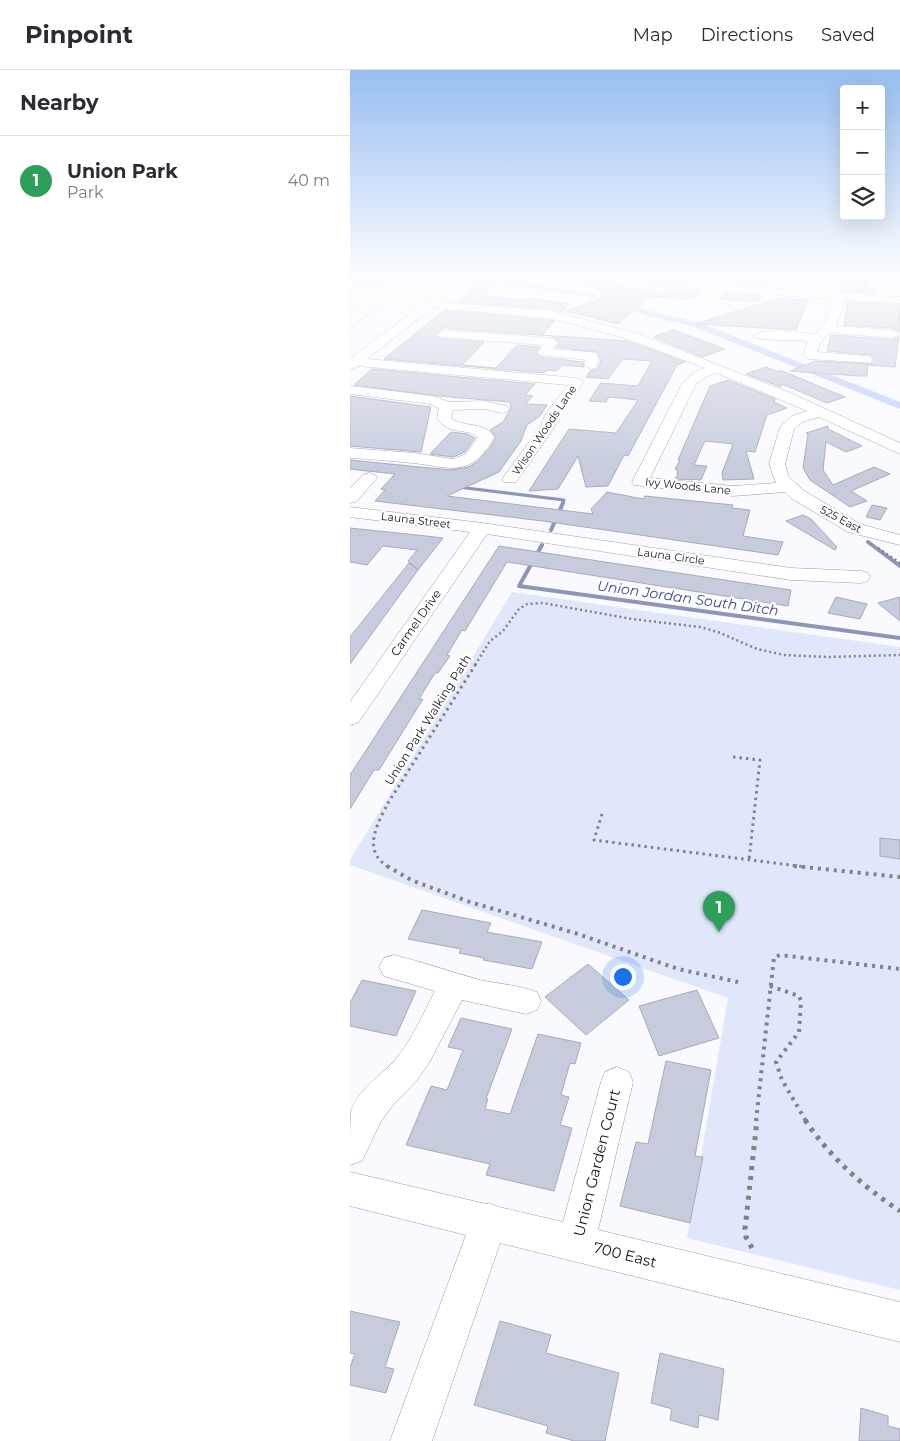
<!DOCTYPE html>
<html lang="en">
<head>
<meta charset="utf-8">
<style>
  :root { --surface:#fff; --page:#f2f2f3; --text:#2b2b33; --muted:#7c7c81; --line:#e1e1e2; --accent:#b45309 }
  body { margin:0; font-family:Montserrat,sans-serif; background:var(--page); color:var(--text) }
  .controls { position:absolute; right:15px; top:15px; display:grid; overflow:hidden; border-radius:5px; box-shadow:0 5px 20px #0002 }
  .controls button { width:45px; height:45px; display:grid; place-items:center; padding:0; border:0; border-bottom:1px solid var(--line); background:var(--surface); color:var(--text); font:25px sans-serif }
  .you { position:absolute; left:272px; top:906px; width:18px; height:18px; margin:-12px; border:4px solid #fff; border-radius:50%; background:#1a73e8; box-shadow:0 0 0 8px #1a73e833 }
  .badge { display:grid; place-items:center; width:32px; height:32px; border-radius:50%; background:var(--accent); color:#fff; font-size:16px; font-weight:700 }
  .pin { position:absolute; translate:-50% -41px; filter:drop-shadow(0 1px 2px #0008) }
  .pin::after { content:''; position:absolute; top:26px; width:18px; height:15px; background:inherit; clip-path:polygon(0 0,100% 0,50% 100%) }
  .list { margin:0; padding:0; list-style:none }
  h2 { display:flex; justify-content:space-between; align-items:center; height:65px; margin:0; padding:0 20px; font-size:21px }
  h2 small { font-size:16px; font-weight:400; color:var(--muted) }
  .list li { display:grid; grid-template-columns:32px 1fr auto; gap:15px; align-items:center; box-sizing:border-box; height:90px; padding:0 20px; border-top:1px solid var(--line) }
  .list b { display:block; font-size:19px; white-space:nowrap }
  .list p { margin:0; font-size:16px; white-space:nowrap; color:var(--muted) }
  .list em { font-size:16px; font-style:normal; color:var(--muted) }
  .icon { flex:none; width:28px; height:28px; fill:none; stroke:currentColor; stroke-width:2; stroke-linecap:round; stroke-linejoin:round }
  .map { position:relative; flex:none; width:550px; height:1371px; overflow:hidden }
  header { display:flex; align-items:center; gap:30px; box-sizing:border-box; height:70px; padding:0 25px; background:var(--surface); border-bottom:1px solid var(--line) }
  header strong { font-size:24px }
  nav { display:flex; gap:28px; margin-inline-start:auto; font-size:18px }
  main { display:flex }
  aside { flex:1; background:var(--surface) }
  .map>svg:first-child { display:block }
</style>
</head>
<body>
<header>
<strong>Pinpoint</strong>
<nav><a>Map</a><a>Directions</a><a>Saved</a></nav>
</header>
<main>
<aside>
<h2>Nearby<small></small></h2>
<ul class="list">
<li><span class="badge" style="background:#2e9e5b">1</span><div><b>Union Park</b><p>Park</p></div><em>40 m</em></li>
</ul>
</aside>
<div class="map">
<svg width="550" height="1371" viewBox="0 0 550 1371">
  <rect width="100%" height="100%" fill="#f9fafe"/>
  <!-- green -->
  <path fill="#e1e7fa" d="M162,522L550,577V1220L337,1168L378,928L0,795V790Z"/>
  <g fill="none" stroke-linecap="round" stroke-linejoin="round">
    <!-- stream-far1 -->
    <path stroke="#8c96b8" stroke-width="3" d="M108,417L214,430L212,435"/>
    <!-- stream -->
    <path stroke="#8c96b8" stroke-width="4" d="M201,460L213,433
      M518,472L550,496
      M192,475L169,516L550,568"/>
    <!-- canal -->
    <path fill="#bfcdfb" fill-rule="evenodd" d="M121,206H135L239,223L304,242L350,253L550,332V339L344,257L298,246L238,227L159,215Z"/>
  </g>
  <!-- building -->
  <path fill="#c6ccdd" stroke="#a6abbb" d="M138,206H146L150,211L132,226L174,230L176,228L187,229L219,234L212,242L201,239L108,232Z
    M276,206H295L299,209L333,211L336,206L357,209L354,212L301,213Z
    M393,206H413L411,210L418,211L416,216L386,214Z
    M494,206H517L515,218L525,219L524,223L491,221Z
    M259,207L276,218L301,223L348,222L345,227H340L339,229L300,226L268,254L216,241L259,226L234,211Z
    M11,209L35,211L27,216L4,214Z
    M376,223L411,226L408,232L369,229Z
    M429,228L458,230L446,260L345,254Z
    M498,232L550,235L549,262L543,258L494,255Z
    M98,241L201,250L205,251L192,265L278,271L335,292L327,295L278,386L274,385L258,416L236,417L228,386L208,419L179,421L219,359L266,363L288,330L259,327L256,332L239,331L251,313L288,316L302,291L273,289L258,309L236,307L240,301L248,299L251,290L247,282L206,277L210,272L202,266L93,258L85,264L89,269L134,272L112,295L146,298L167,275L190,277L186,282L190,287L233,292L234,297L212,295L207,301L196,300L194,303L34,289L92,242Z
    M324,260L375,279L352,287L305,268V266Z
    M481,265L543,270L549,266L545,297L518,295L517,306H509L440,301L465,291L523,294L524,289L521,285L477,281Z
    M416,297L429,302L430,300L495,327L477,333L432,314L431,317L396,304Z
    M22,299L185,314L175,325L183,326L175,334L197,335L190,346L177,355L171,371L149,402L97,426L243,444L241,439L257,422L293,429L295,426L383,435L382,438L400,440L393,466L433,472L428,485L193,451L25,431L35,420L31,419L45,404L0,399V390L100,400L119,397L128,391L141,376L146,367L140,360L153,352L161,338L160,332L88,326L4,315Z
    M378,310L425,329L424,332L437,338L417,345L405,382L396,381L404,409L373,410L372,403L383,374L355,371L344,395L357,396L351,410L325,409L328,404H327L328,400L325,399L330,390H328L360,316Z
    M0,326L81,337L71,382L0,376Z
    M478,356V359L512,376L496,382L476,372L473,400L483,415L524,397L540,404L501,421L517,431L500,437L460,410L453,398L458,364L456,363Z
    M101,362L117,364L125,368L115,382L103,387L80,384Z
    M522,435L537,438L530,450L516,447Z
    M453,445L461,449L487,477L485,480L436,451Z
    M0,458L67,465L93,468L68,500L58,491L67,480L33,476L17,495L0,492Z
    M149,476L441,520L438,536L157,492L115,561L112,560L97,585L100,586L88,603H85L69,629H73L29,700H24L0,739V705Z
    M59,493L68,500L0,594V567Z
    M486,527L517,534L510,549L478,543Z
    M550,527V551L528,533Z
    M530,768L550,770V789L530,786Z
    M72,840L141,853L137,862L192,872L182,899L133,890L134,888L109,883L111,879L58,869Z
    M238,894L279,930L236,965L195,927Z
    M12,910L66,921L46,966L0,956V933Z
    M347,920L369,968L309,986L289,936Z
    M111,948L162,959L136,1029H138L135,1039L160,1044L188,964L231,973L225,994L220,993L211,1025L219,1027L210,1055L222,1058L204,1121L136,1105L140,1094L56,1075L81,1016L97,1020L113,980L98,977Z
    M316,991L361,1000L345,1086L353,1087L340,1153L270,1136L286,1072L298,1074Z
    M0,1241L50,1252L35,1297L44,1299L36,1323L0,1315V1297L5,1284L0,1283Z
    M150,1251L201,1265L196,1283L269,1303L255,1371H224L196,1363L198,1356L124,1335Z
    M310,1283L374,1299L368,1350L349,1345L348,1358L320,1350L322,1339L301,1333Z
    M511,1338L538,1346V1356L550,1359V1371H509Z"/>
  <g fill="none" stroke-linecap="round" stroke-linejoin="round">
    <!-- minor casing -->
    <g stroke="#969bab" stroke-width="1">
      <path id="minor" d="M35,206H120L89,232L201,241L286,263L443,324L550,373V384L469,347L452,352L444,359L435,394L439,407L453,420L510,454L550,465V475L498,462L441,428L435,422L383,426L284,415L282,412L333,312L346,301L355,298L278,269L201,248L82,238L17,289L227,308L234,312L207,348L205,356L166,412H154L152,409L191,356L195,345L218,315L8,296L0,300V289L101,212L40,209ZM367,303L457,341L442,346L430,357L419,394L426,413L383,416L300,408L346,314L356,307Z
        M260,206H272L283,211L301,215L358,214L526,225L530,206H540L537,226L550,227V233L495,230L486,256L543,260L549,264L543,268L480,263L470,273L467,282L516,286L521,287L522,290L521,293L459,289L453,285L458,271C448,270 407,271 402,266C411,257 452,263 465,264L475,254L483,229L358,220L301,221L276,216Z
        M0,215L35,219L41,222L36,228L4,255L0,256V246L27,224L0,221Z
        M93,260L202,268L208,272L203,279L240,282L245,283L249,289L246,298L241,299L234,295L236,290L190,285L188,282L193,275L89,267L87,264Z
        M0,316L83,326L99,332L134,331L157,336L159,339L157,342L152,343L134,339L103,340L101,348C114,358 133,351 144,366C142,373 138,377 134,382C114,408 89,395 62,393C41,391 21,389 0,388V378L64,383L103,389L116,384L128,367C114,357 99,366 87,348L89,338L80,334L0,324Z
        M19,403L25,405L27,408L6,432L0,433V418L13,405Z
        M0,437L132,453L441,498L511,501L518,503L520,507L518,511L511,513L441,510L137,464L8,653L0,655V632L120,462L0,447Z
        M44,885C73,892 101,902 130,910C149,914 168,915 187,922L191,931L187,940L176,944L112,930L79,993L67,1010L43,1035L31,1051L12,1091L0,1095C0,1083 0,1053 1,1042C8,1019 30,1007 45,990C62,970 73,944 85,921L34,906L29,897L34,888Z
        M267,997L279,1002L283,1012L248,1160L550,1232V1272L150,1173L82,1371H40L116,1165L0,1136V1102L136,1134L139,1133L149,1137L213,1152L251,1012L255,1002Z"/>
    </g>
    <!-- path-far3 -->
    <path stroke="#808286" stroke-width="2.5" stroke-dasharray="2 3" stroke-linecap="butt" d="M528,478L550,493
      M125,595L140,571L153,561L169,539L177,534L193,533L282,549L350,557L368,562L407,579L434,585L477,587L550,585"/>
    <!-- path-far2 -->
    <path stroke="#808286" stroke-width="3" stroke-dasharray="2.5 4" stroke-linecap="butt" d="M383,687L410,690L399,790
      M252,744L244,770L456,797
      M38,797C34,794 29,790 27,786C17,770 31,747 38,733L126,594"/>
    <!-- path-far1 -->
    <path stroke="#808286" stroke-width="4" stroke-dasharray="3 5" stroke-linecap="butt" d="M37,796L61,810L120,832L228,864L328,899L388,912
      M444,796L550,807
      M420,916L449,926L451,931L449,962L426,992L432,1010L456,1051
      M406,1051L424,887L430,885L550,899"/>
    <!-- path -->
    <path stroke="#808286" stroke-width="5" stroke-dasharray="4 6" stroke-linecap="butt" d="M455,1050C480,1087 512,1116 550,1141
      M402,1178L396,1167L395,1159L407,1050"/>
    <!-- minor -->
    <use href="#minor" fill="#fff" fill-rule="evenodd"/>
  </g>
  <!-- sky -->
  <linearGradient id="sky" x2="0" y2="1"><stop stop-color="#97bef0"/><stop offset="0.52" stop-color="#fcfdff"/><stop offset="1" stop-color="#fcfdff" stop-opacity="0"/></linearGradient>
  <rect width="550" height="398" fill="url(#sky)"/>
  <g text-anchor="middle" stroke-width="4.5" stroke-linejoin="round" paint-order="stroke">
    <!-- far-street labels -->
    <g font-size="11" fill="#14161b" stroke="#fff">
      <text transform="translate(194 360) rotate(-56)" y="4">Wison Woods Lane</text>
      <text transform="translate(338 416) rotate(6)" y="4">Ivy Woods Lane</text>
      <text transform="translate(491 449) rotate(28)" y="4">525 East</text>
      <text transform="translate(66 450) rotate(7)" y="4">Launa Street</text>
      <text transform="translate(321 486) rotate(8)" y="4">Launa Circle</text>
    </g>
    <!-- street labels -->
    <g font-size="12" fill="#14161b" stroke="#fff">
      <text transform="translate(66 553) rotate(-55)" y="4">Carmel Drive</text>
      <text transform="translate(78 650) rotate(-58)" y="4">Union Park Walking Path</text>
    </g>
    <!-- water labels -->
    <g font-size="14" font-style="italic" fill="#3b4a8d" stroke="#fff">
      <text transform="translate(338 528) rotate(8)" y="5">Union Jordan South Ditch</text>
    </g>
    <!-- near-street labels -->
    <g font-size="15" fill="#14161b" stroke="#fff">
      <text transform="translate(247 1093) rotate(-76)" y="5">Union Garden Court</text>
      <text transform="translate(275 1185) rotate(14)" y="5">700 East</text>
    </g>
  </g>
</svg>
<div class="controls">
<button>+</button>
<button>−</button>
<button><svg class="icon" aria-label="layers" viewBox="0 0 24 24"><path d="M12 4l9 5-9 5-9-5zM3 14l9 5 9-5"/></svg></button>
</div>
<div class="you"></div>
<div class="pin badge" style="left:369px;top:862px;background:#2e9e5b">1</div>
</div>
</main>
</body>
</html>
